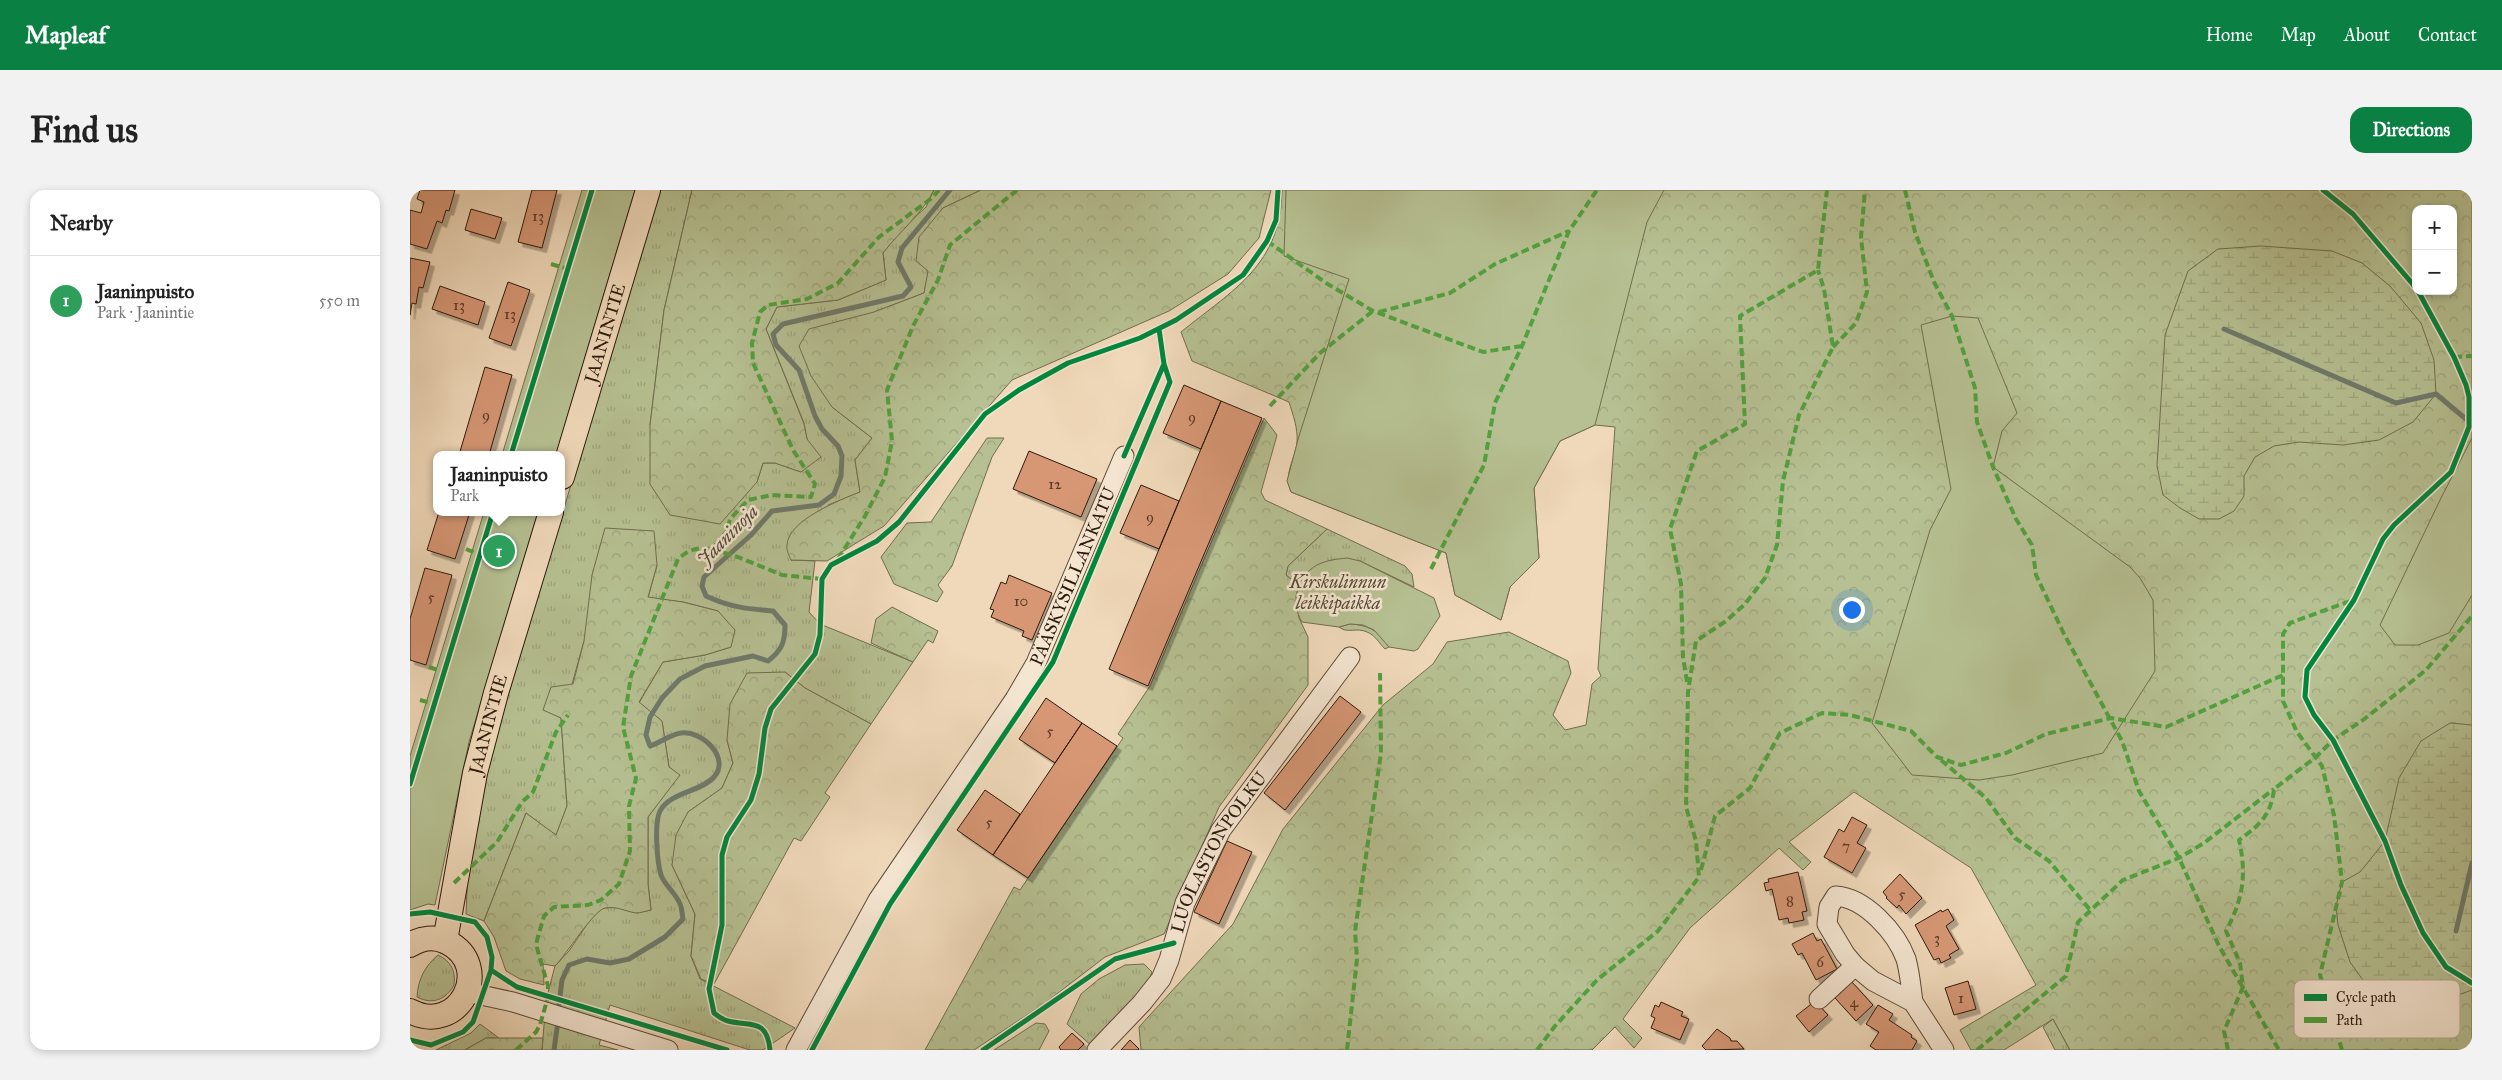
<!DOCTYPE html>
<html lang="en">
<head>
<meta charset="utf-8">
<style>
  :root { --surface:#fff; --page:#f2f2f2; --text:#222; --muted:#767676; --line:#e0e0e0; --accent:#0b8043 }
  body { margin:0; font-family:"IM FELL Great Primer",serif; background:var(--page); color:var(--text) }
  .controls { position:absolute; right:15px; top:15px; display:grid; overflow:hidden; border-radius:10px; box-shadow:0 2px 8px #0003 }
  .controls button { width:45px; height:45px; display:grid; place-items:center; padding:0; border:0; border-bottom:1px solid var(--line); background:var(--surface); color:var(--text); font:25px sans-serif }
  .you { position:absolute; left:1441px; top:419px; width:18px; height:18px; margin:-12px; border:4px solid #fff; border-radius:50%; background:#1a73e8; box-shadow:0 0 0 8px #1a73e833 }
  .badge { display:grid; place-items:center; width:32px; height:32px; border-radius:50%; background:var(--accent); color:#fff; font-size:16px; font-weight:700 }
  .pin { position:absolute; translate:-50% -50%; border:2px solid #fff; box-shadow:0 1px 5px #0006 }
  .popup { position:absolute; left:23px; top:261px; width:132px; height:65px; box-sizing:border-box; display:grid; place-content:center; border-radius:10px; background:var(--surface); filter:drop-shadow(0 1px 4px #0005); font-size:16px; white-space:nowrap; color:var(--muted) }
  .popup b { font-size:19px; color:var(--text) }
  .popup::after { content:''; position:absolute; left:50%; top:100%; margin-left:-10px; border:10px solid transparent; border-top-color:var(--surface) }
  .list { margin:0; padding:0; list-style:none }
  h2 { display:flex; justify-content:space-between; align-items:center; height:65px; margin:0; padding:0 20px; font-size:21px }
  h2 small { font-size:16px; font-weight:400; color:var(--muted) }
  .list li { display:grid; grid-template-columns:32px 1fr auto; gap:15px; align-items:center; box-sizing:border-box; height:90px; padding:0 20px; border-top:1px solid var(--line) }
  .list b { display:block; font-size:19px; white-space:nowrap }
  .list p { margin:0; font-size:16px; white-space:nowrap; color:var(--muted) }
  .list em { font-size:16px; font-style:normal; color:var(--muted) }
  .map { position:relative; flex:none; width:2062px; height:860px; overflow:hidden; border-radius:15px }
  header { display:flex; align-items:center; gap:30px; box-sizing:border-box; height:70px; padding:0 25px; background:var(--accent); color:#fff }
  header strong { font-size:24px }
  nav { display:flex; gap:28px; margin-inline-start:auto; font-size:18px }
  .intro { display:flex; align-items:center; justify-content:space-between; box-sizing:border-box; height:120px; padding:0 30px }
  h1 { margin:0; font-size:35px }
  .button { padding:12px 22px; border-radius:15px; background:var(--accent); color:#fff; font-size:18px; font-weight:700 }
  main { display:flex; gap:30px; padding:0 30px }
  aside { flex:1; background:var(--surface); border-radius:15px; box-shadow:0 2px 8px #0003 }
  .map>svg:first-child { display:block }
</style>
</head>
<body>
<header>
<strong>Mapleaf</strong>
<nav><a>Home</a><a>Map</a><a>About</a><a>Contact</a></nav>
</header>
<div class="intro"><h1>Find us</h1><a class="button">Directions</a></div>
<main>
<aside>
<h2>Nearby<small></small></h2>
<ul class="list">
<li><span class="badge" style="background:#2e9e5b">1</span><div><b>Jaaninpuisto</b><p>Park · Jaanintie</p></div><em>550 m</em></li>
</ul>
</aside>
<div class="map">
<svg width="2062" height="860" viewBox="0 0 2062 860">
  <defs>
    <pattern id="grass-tufts" width="24" height="20" patternUnits="userSpaceOnUse" patternTransform="scale(1.25)"><rect width="24" height="20" fill="#b6c092"/><path d="M3 7l-1-3M5 7V3M7 7l1-3M15 17l-1-3M17 17v-4M19 17l1-3" fill="none" stroke="#9da47d"/></pattern>
    <pattern id="forest-crowns" width="20" height="18" patternUnits="userSpaceOnUse" patternTransform="scale(1.25)"><rect width="20" height="18" fill="#b6c092"/><path d="M2 6a3 3 0 1 1 6 0M12 15a3 3 0 1 1 6 0" fill="none" stroke="#9da47d"/></pattern>
    <pattern id="wetland-marsh" width="20" height="14" patternUnits="userSpaceOnUse" patternTransform="scale(1.25)"><rect width="20" height="14" fill="#b6c092"/><path d="M1 5h8M5 5V1M11 12h8M15 12V8" fill="none" stroke="#9da47d"/></pattern>
    <filter id="shadow"><feDropShadow dx="4.5" dy="4.5" stdDeviation="0" flood-color="#0004"/></filter>
  </defs>
  <rect width="100%" height="100%" fill="#f0d9ba"/>
  <filter id="stains"><feTurbulence type="fractalNoise" baseFrequency=".004" numOctaves="4"/><feColorMatrix values="0 0 0 0 .2 0 0 0 0 .09 0 0 0 0 .02 0 0 0 .5 -.17"/></filter>
  <radialGradient id="worn" r=".72"><stop offset=".6" stop-color="#630" stop-opacity="0"/><stop offset="1" stop-color="#630" stop-opacity=".3"/></radialGradient>
  <!-- grass -->
  <path fill="url(#grass-tufts)" stroke="#716d4f" d="M251,0H282L254,120L240,235L347,292L353,273H365L391,282L397,249L394,233L356,139L367,117L428,110L476,90L473,63L490,41L516,17L524,0H571L533,18L514,103L464,122L422,217L462,248L445,270L450,302L418,315L381,370L405,371L399,422L410,434L503,472L461,534L395,498L375,482L317,550L323,573L312,598L278,622L262,675L285,724L281,766L290,789L385,838L353,860H340L200,815L189,855L208,860H132L136,810L145,776L159,761L182,727L193,718L209,717L227,723L241,720L238,694V627L269,585L259,577L252,531L229,513L253,472L295,465L321,457L308,421L273,412L238,408L247,375L174,451L162,494L133,519L151,528L157,616L146,646L116,623L74,731L56,724L58,679L72,593L208,137Z
    M917,339L995,376L1002,384L1004,397L950,371L896,383L889,396L876,385L878,376Z
    M940,434C958,435 970,441 979,457L975,459C969,453 965,445 957,442C947,437 937,444 929,437Z
    M28,765C41,771 46,781 44,795C36,810 22,815 7,807C8,789 15,776 28,765Z
    M734,774L742,782L735,802L683,857L657,834L671,804L689,789L715,775Z
    M1643,829L1660,860H1645L1633,837Z
    M70,834L89,848H76L55,860H26L61,843Z"/>
  <!-- forest -->
  <path fill="url(#forest-crowns)" stroke="#716d4f" fill-rule="evenodd" d="M282,0H524C512,24 490,41 473,63L476,90L428,110L367,117L356,139L394,234L397,249L411,267L391,282L365,273H353L347,292L310,334L260,325L240,294V235L254,120Z
    M571,0H861L849,48L818,84L759,121L602,190L474,336L417,371L381,370C379,366 376,359 377,355C378,330 430,310 450,302L445,270L462,248L422,217L401,186L389,156L399,139L464,122L514,103L518,81L506,71L509,47L533,18Z
    M872,0H2062V860H1660L1643,829L1594,860H1561L1550,840L1626,795L1561,678L1444,602L1379,652L1401,672L1393,680L1369,658L1280,738L1213,829L1232,848L1224,858L1205,837L1182,860H731L729,837L823,734L873,639L973,515L1023,474L1037,452L1099,442L1158,471L1161,483L1143,525L1155,540L1176,535L1182,494L1191,486L1188,479L1205,237L1185,235L1150,251L1124,298L1129,368L1100,397L1091,430L1045,405L1036,363L881,302C873,283 885,271 887,252C888,238 883,225 879,212L782,171L771,142C824,99 871,75 872,0ZM2006,19H2043V101H2006Z
    M854,228L867,245L851,302L855,310L917,339L878,376L876,385L889,396L886,406L889,428L898,447V495L809,617L754,744L695,767L635,813L564,860H515L604,697L610,700L713,548L708,544L740,496Z
    M577,248H594L582,267L542,376L528,395L533,402L527,412L484,394L471,367L497,333L521,332Z
    M195,338L244,341L247,375L238,407L273,412L308,421L325,440L321,457L295,465L253,472L229,512L252,531L259,577L270,585L238,627V694L241,720C236,721 230,723 226,723C214,721 207,716 195,718C184,720 156,765 145,776L133,774L134,795L110,789L96,781L84,747L74,731L116,623L146,645L157,616L151,528L133,520L141,497L163,494L174,451L182,385Z
    M482,417L528,441L523,453L518,450L503,472L461,453L466,429Z
    M375,482L395,498L461,534L415,603L420,607L391,651L384,648L304,794L291,789L281,766L285,724L262,675L266,645L278,622L312,598L323,573L317,550L320,514L337,483Z
    M626,833L635,834L639,841L629,860H584Z
    M76,848H133L132,860H55Z"/>
  <!-- wetland -->
  <path fill="url(#wetland-marsh)" stroke="#716d4f" d="M1851,56L1922,61L1952,73L1980,96L2011,133L2024,170L2026,204L2003,232L1969,250L1933,255L1889,252L1864,256L1845,267L1834,286V306L1824,321L1809,329H1789L1770,318L1753,305L1747,276L1755,145L1778,81L1808,59Z
    M2040,533L2062,535V800L2037,809H1993L1955,793L1940,772L1928,735L1926,716L1932,692L1950,682L1975,651L1989,588L2011,551Z"/>
  <!-- park -->
  <path fill="#b6c092" stroke="#716d4f" d="M172,0H225L146,265H92Z
    M876,0H1254L1237,32L1185,235L1150,251L1124,298L1129,368L1100,397L1091,430L1045,405L1036,363L881,302L877,291L889,246L939,89L874,66Z
    M1542,126L1568,128L1607,223L1592,241L1583,277L1720,377L1730,388L1743,410L1745,481L1693,563L1602,585L1569,590L1502,585L1462,533L1520,340L1541,299L1511,135Z
    M2062,248V405L2039,443L2008,455H1985L1970,435L2031,308Z
    M74,322H128L59,552L25,715L18,714L0,720V566Z
    M937,368L950,371L1024,408L1030,426L1008,459L1004,461L979,457L964,440L953,435L940,434L929,437L892,432C880,413 887,386 907,375C917,370 927,369 937,368Z"/>
  <g fill="none" stroke-linecap="round" stroke-linejoin="round">
    <!-- stream -->
    <path stroke="#6f7a6c" stroke-width="5" d="M1814,139L1986,213L2026,204L2062,234
      M2046,741L2062,673
      M148,822L152,790L159,775L177,769L200,773L219,769L255,747L273,729C272,724 272,718 270,714C266,703 255,696 251,685C247,672 244,633 250,621C260,602 291,602 304,587C321,568 292,540 271,543C261,544 250,553 240,556L236,545L240,527L252,508L270,489L295,476L343,466L358,471C372,460 375,452 375,435L363,421C338,419 319,417 296,406L292,396L294,387L341,345L362,321L409,315L424,304L431,286L432,266L428,256L412,239L405,226L389,180L366,155L363,144L373,134L493,106L501,97L488,72L492,58L540,0
      M144,860L148,831"/>
  </g>
  <!-- building -->
  <path fill="#d79775" stroke="#2c1a0c" filter="url(#shadow)" d="M10,0H45L39,21L36,20L32,33L27,31L17,59L0,54V20L11,23L14,12L7,9Z
    M122,0H147L132,58L108,52Z
    M61,19L92,28L85,49L55,40Z
    M0,68L20,72L13,98L9,97L6,114L2,113L0,125Z
    M98,92L120,100L101,156L79,148Z
    M30,96L75,112L68,135L22,119Z
    M75,177L102,185L79,265H49Z
    M774,195L811,211L791,259L753,243Z
    M811,211L852,228L738,496L699,479Z
    M619,261L687,289L671,327L603,299Z
    M731,295L769,311L749,359L710,343Z
    M29,322H60L45,369L17,360Z
    M15,378L42,385L16,475L0,470V429Z
    M599,385L642,403L622,450L612,446L614,441L581,427L584,420L580,419L591,392L596,394Z
    M930,506L951,522L875,620L854,603Z
    M636,508L672,533L645,573L609,549Z
    M672,533L707,556L618,688L583,665Z
    M575,600L610,624L583,665L547,640Z
    M1442,627L1457,635L1447,653L1456,658L1442,683L1414,667L1429,639L1434,642Z
    M817,651L842,662L809,734L784,722Z
    M1388,682L1397,721L1392,722L1394,730L1379,733L1378,728L1369,730L1362,699L1356,701L1354,693L1359,692L1358,689Z
    M1490,684L1512,708L1496,724L1489,715L1487,718L1476,708L1477,707L1473,702Z
    M1538,719L1544,730L1536,736L1549,759L1539,765L1541,768L1531,773L1529,768L1524,770L1505,735L1531,720L1532,722Z
    M1403,743L1407,751L1411,749L1427,779L1406,790L1392,763L1388,765L1382,754Z
    M1558,791L1566,819L1544,825L1535,798Z
    M1442,792L1463,815L1446,831L1425,808Z
    M1405,811L1418,825L1399,842L1386,826Z
    M1251,812L1273,822L1271,826L1279,829L1270,850L1241,838L1245,828L1241,826L1245,815L1249,817Z
    M1468,815L1483,824L1479,830L1502,845L1501,847L1507,851L1502,860H1466L1460,856L1469,842L1456,834Z
    M1307,839L1320,848L1321,851H1327L1334,859L1296,860L1292,856Z
    M662,843L674,854L668,860H651L649,857Z
    M720,850L729,859L728,860H711Z"/>
  <g fill="none" stroke-linecap="round" stroke-linejoin="round">
    <!-- minor casing -->
    <g stroke="#5d4a38" stroke-width="21">
      <g id="minor">
        <path d="M57,802L103,812L258,860"/>
        <path d="M1409,809L1445,776"/>
        <path d="M1503,812C1501,798 1500,783 1496,769C1486,742 1455,708 1426,706L1419,717L1417,734L1435,764L1445,776L1463,791L1503,812L1534,860"/>
        <path id="s1" d="M386,860L468,710L605,509L626,473L714,266"/>
        <path id="s2" d="M687,860L732,813L751,789L759,770L775,713L811,640L940,467"/>
      </g>
    </g>
    <!-- major casing -->
    <g stroke="#2c1a0c" stroke-width="26">
      <g id="major">
        <path id="s3" d="M152,287L238,0"/>
        <path id="s4" d="M35,751L65,583L86,503L141,322"/>
        <path d="M0,755C11,748 25,746 37,752C85,776 49,847 0,821"/>
      </g>
    </g>
    <!-- minor -->
    <use href="#minor" stroke="#f5e6d2" stroke-width="19"/>
    <!-- major -->
    <use href="#major" stroke="#f0d9ba" stroke-width="24"/>
    <!-- quiet -->
    <path stroke="#51a13e" stroke-width="4" stroke-dasharray="8 4" stroke-linecap="butt" d="M1495,0L1505,42L1524,92L1542,126L1565,198L1567,232L1583,277L1606,329L1622,355L1626,385L1654,444L1712,551L1729,601L1769,668L1809,756L1869,860
      M857,51L916,93L963,121L1073,162L1112,156
      M141,74L158,79
      M969,122L1040,103L1085,74L1159,41
      M1423,157L1446,133L1457,102L1451,47L1455,0
      M2044,167L2062,166
      M860,216L910,163L963,121
      M56,359L70,365
      M302,359L328,367L372,385L412,389
      M428,369L455,326L475,287L482,251L477,200L503,136L528,90L540,55L607,0
      M1021,379L1074,275L1085,213L1112,156L1159,41L1187,0
      M19,477L34,482
      M1277,492L1273,467L1271,394L1260,339L1287,261L1335,234L1330,126L1408,80L1417,0
      M10,510L24,514
      M1531,570L1576,608L1605,648L1639,671L1681,721
      M1291,680L1305,626L1340,598L1370,543L1412,523L1440,525L1501,541L1527,567L1551,575L1596,563L1636,544L1701,528L1756,537L1873,485
      M44,693L87,652L112,612L123,602L146,542L158,525
      M106,860L126,842L130,835L138,807V796L127,758V750L134,726L144,717L178,715L191,710L209,694L220,661L219,616L226,588L213,537L221,486L268,369C280,359 287,357 302,359L317,341L320,329L338,310L362,305L401,307L405,294L383,260L343,173L342,153L350,122L358,115L397,109L428,93L469,47L522,8L529,0
      M937,860L947,769L945,741L971,563L970,483
      M1127,860L1145,836L1187,790L1248,741L1289,687L1286,651L1276,617L1278,502L1286,451L1316,431L1335,414L1355,388L1367,355L1373,291L1389,225L1423,157L1414,99L1408,80
      M1567,860L1656,786L1668,732L1713,690L1769,668L1794,653L1864,599
      M1818,860L1814,841L1833,797L1830,773L1816,741C1833,709 1837,685 1829,650C1850,635 1861,625 1864,599L1906,567L1923,550L1953,530L2016,480L2062,426
      M1932,860L1910,785L1932,692L1924,625L1912,576L1887,542L1873,511V444L1880,433L1943,410"/>
    <!-- cycleway casing -->
    <g stroke="#f5e6d2" stroke-width="8">
      <path id="cycleway" d="M1913,0L1943,24L2006,98
        M2008,101L2044,167L2056,195L2059,207V237L2041,282L1984,335L1973,349L1944,410L1897,480L1895,507L1904,525L1923,550L1975,651L1991,695L2013,743L2036,777L2062,793
        M101,265L182,0
        M714,266L754,174L749,139
        M0,594L83,322
        M0,724L20,722L65,732L77,747L82,767L81,780L63,832L53,842L21,855L0,850
        M81,780L107,797L317,860
        M360,860C357,828 341,837 318,831C313,830 308,826 304,823L299,799L312,735V665L317,647L341,610L349,584L355,538L361,519L405,464L410,445L412,389L421,375L467,351L489,332L575,224L609,200L658,173L730,148L766,130L833,85L857,51L866,30L868,0
        M402,860L480,714L643,472L760,192L754,174
        M573,860L705,769L764,753"/>
    </g>
    <!-- cycleway -->
    <use href="#cycleway" stroke="#00873e" stroke-width="5"/>
  </g>
  <g text-anchor="middle" stroke-width="5" stroke-linejoin="round" paint-order="stroke">
    <!-- number labels -->
    <g font-size="15" fill="#573926">
      <text x="128" y="31">13</text>
      <text x="49" y="120">13</text>
      <text x="100" y="129">13</text>
      <text x="76" y="230">9</text>
      <text x="782" y="232">9</text>
      <text x="645" y="299">12</text>
      <text x="740" y="332">9</text>
      <text x="21" y="412">5</text>
      <text x="611" y="416">10</text>
      <text x="640" y="546">5</text>
      <text x="579" y="637">5</text>
      <text x="1436" y="661">7</text>
      <text x="1492" y="709">5</text>
      <text x="1380" y="716">8</text>
      <text x="1527" y="753">3</text>
      <text x="1410" y="777">6</text>
      <text x="1551" y="813">1</text>
      <text x="1444" y="817">4</text>
    </g>
    <!-- street labels -->
    <g font-size="18" fill="#2c1a0c" stroke="#f5e6d2">
      <text dy="6" stroke="none"><textPath href="#s3" startOffset="150">JAANINTIE</textPath></text>
      <text dy="6" stroke="none"><textPath href="#s1" startOffset="550">PÄÄSKYSILLANKATU</textPath></text>
      <text dy="6" stroke="none"><textPath href="#s4" startOffset="221">JAANINTIE</textPath></text>
      <text dy="6" stroke="none"><textPath href="#s2" startOffset="236">LUOLASTONPOLKU</textPath></text>
    </g>
    <!-- park labels -->
    <g font-size="18" font-style="italic" fill="#554c34" stroke="#f5e6d2">
      <text x="928" y="398">Kirskulinnun<tspan x="928" dy="21">leikkipaikka</tspan></text>
    </g>
    <!-- water labels -->
    <g font-size="19" font-style="italic" fill="#4d4a3c" stroke="#f5e6d2">
      <text transform="translate(317 345) rotate(-45)" y="7">Jaaninoja</text>
    </g>
  </g>
  <!-- legend -->
  <rect x="1884" y="790" width="166" height="58" rx="8" fill="#f5e6d2" stroke="#b9a997" stroke-width="1"/>
  <rect x="1894" y="804" width="23" height="7" fill="#00873e"/>
  <rect x="1894" y="827" width="23" height="6" fill="#51a13e"/>
  <g font-size="14" fill="#2c1a0c">
    <text x="1926" y="812">Cycle path</text>
    <text x="1926" y="835">Path</text>
  </g>
  <rect width="100%" height="100%" filter="url(#stains)"/>
  <rect width="100%" height="100%" fill="url(#worn)"/>
</svg>
<div class="controls">
<button>+</button>
<button>−</button>
</div>
<div class="you"></div>
<div class="pin badge" style="left:89px;top:361px;background:#2e9e5b">1</div>
<div class="popup"><b>Jaaninpuisto</b>Park</div>
</div>
</main>
</body>
</html>
